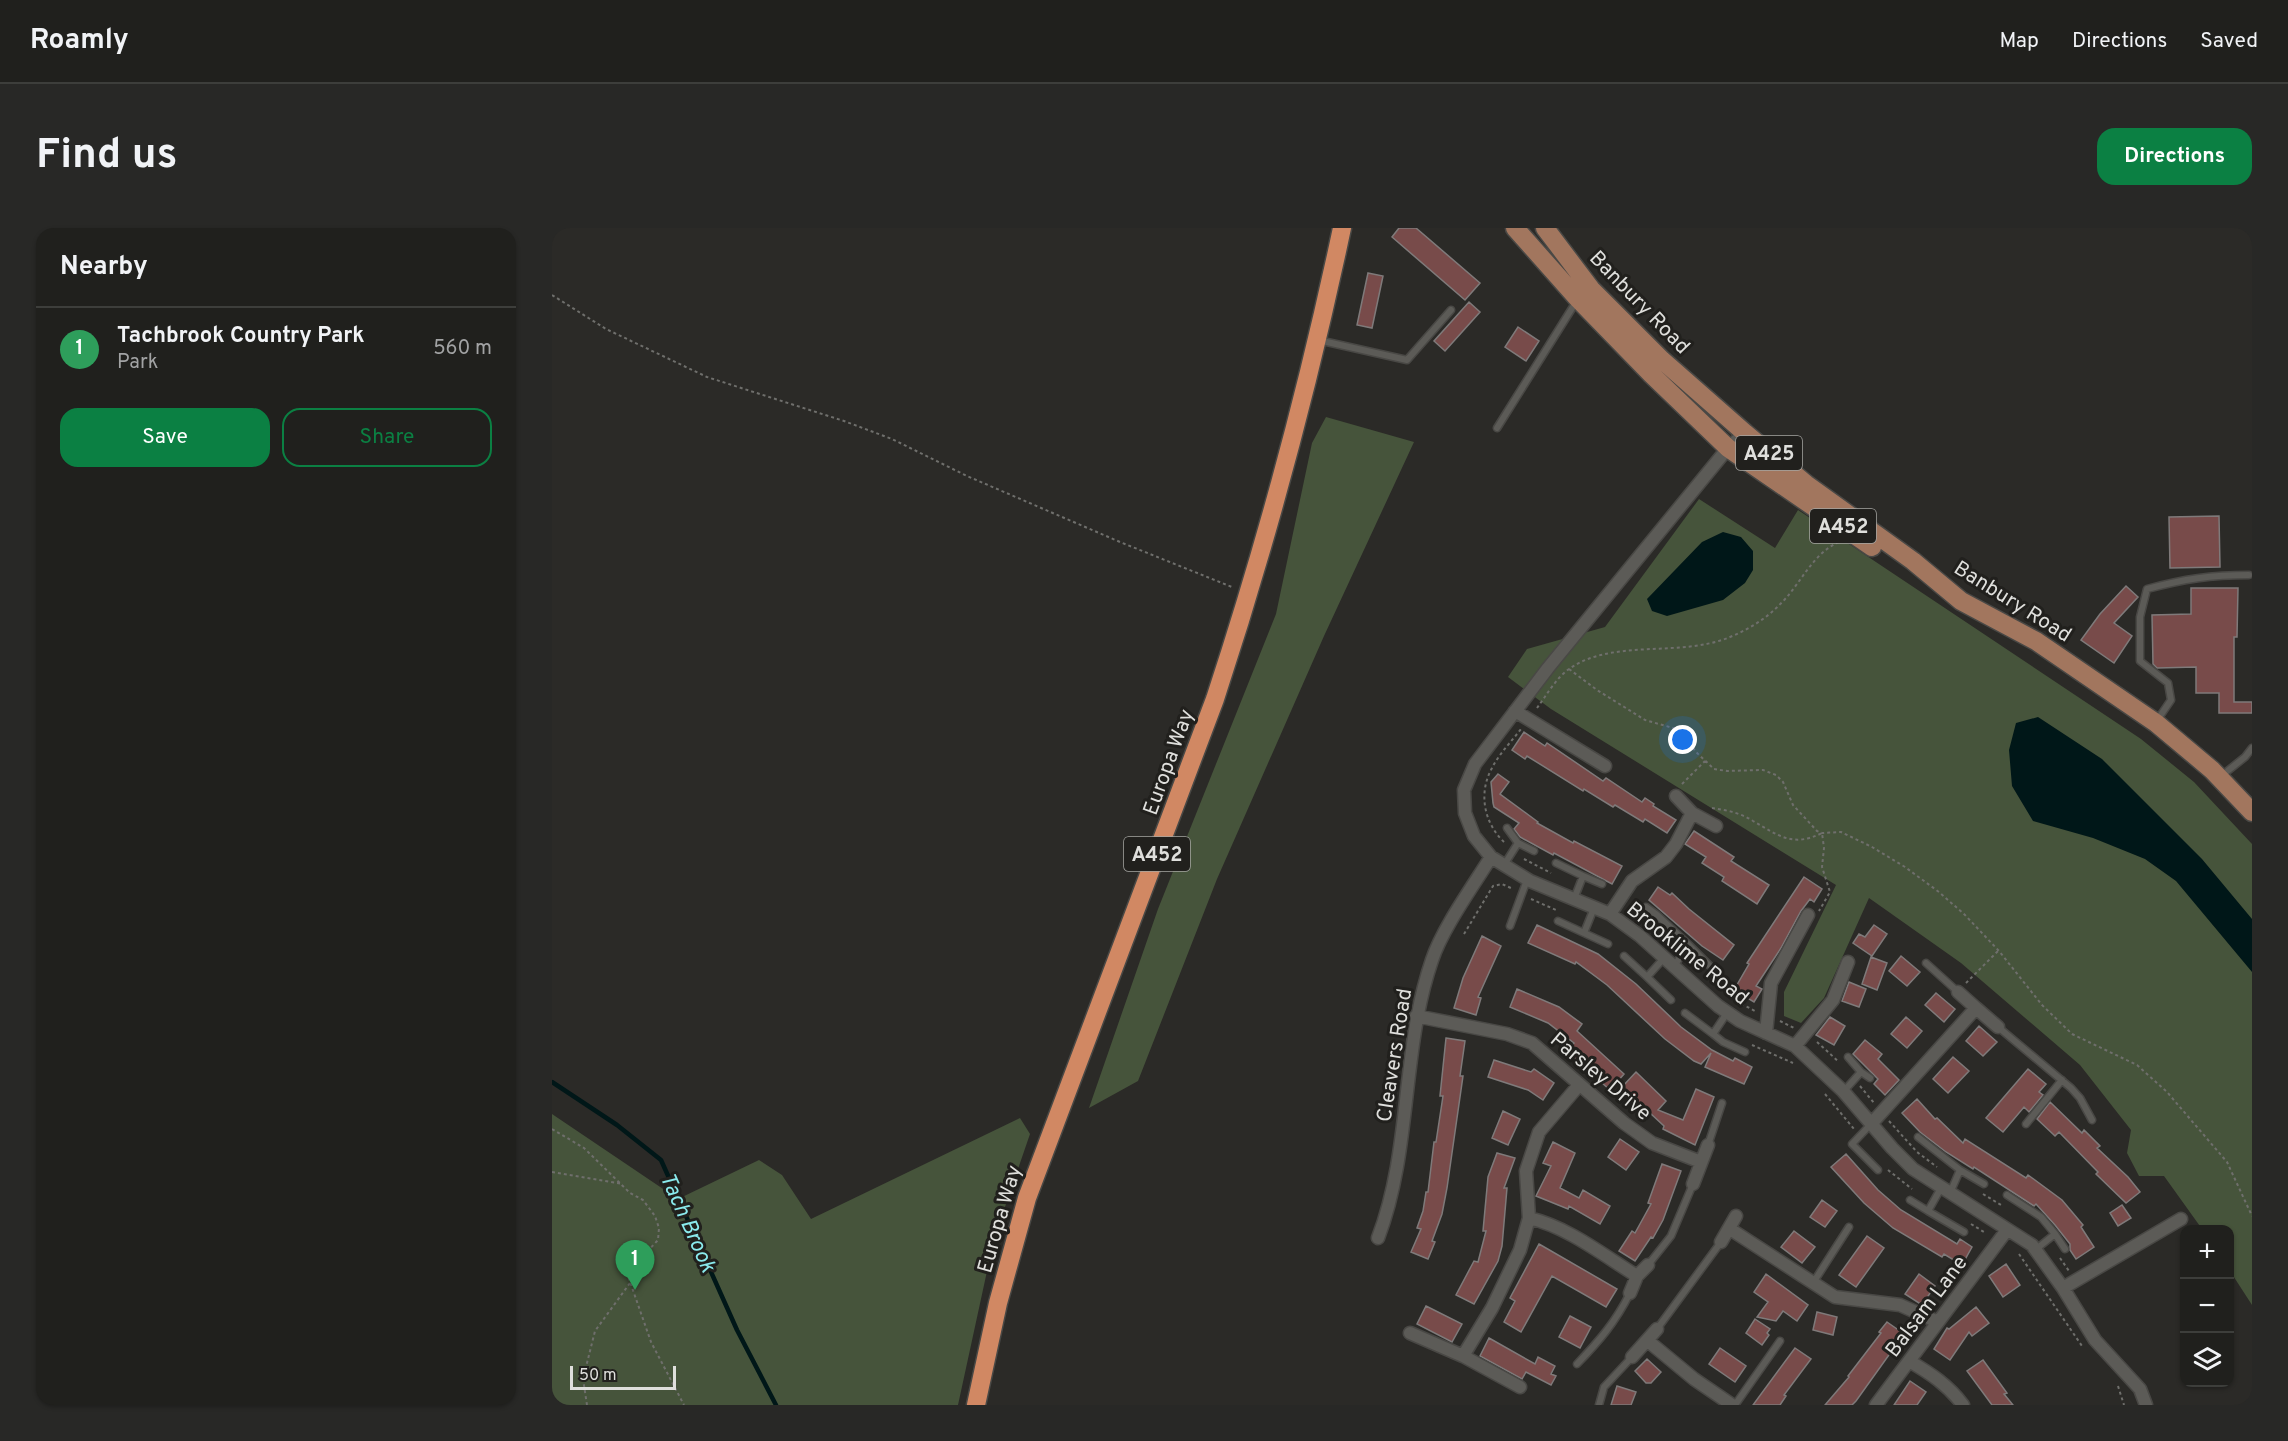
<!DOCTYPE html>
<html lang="en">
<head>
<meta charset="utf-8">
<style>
  :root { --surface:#20201d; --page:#282826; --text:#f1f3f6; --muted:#a2a3a4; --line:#3d3e3b; --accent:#0b8043 }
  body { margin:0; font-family:Overpass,sans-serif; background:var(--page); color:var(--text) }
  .controls { position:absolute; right:18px; bottom:18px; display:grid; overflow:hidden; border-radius:12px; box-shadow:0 2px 4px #0004 }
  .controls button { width:54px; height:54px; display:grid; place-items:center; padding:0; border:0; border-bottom:2px solid var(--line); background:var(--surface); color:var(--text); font:30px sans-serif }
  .scale { position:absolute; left:18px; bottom:15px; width:106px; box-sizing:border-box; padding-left:6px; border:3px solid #dfdfdc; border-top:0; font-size:16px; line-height:21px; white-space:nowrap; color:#dfdfdc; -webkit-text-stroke:4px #21201d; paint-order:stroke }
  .you { position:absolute; left:1131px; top:512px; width:21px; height:21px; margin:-15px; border:4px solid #fff; border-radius:50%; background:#1a73e8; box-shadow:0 0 0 9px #1a73e833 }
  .badge { display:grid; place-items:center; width:39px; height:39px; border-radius:50%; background:var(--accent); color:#fff; font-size:20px; font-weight:700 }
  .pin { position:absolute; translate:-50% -50px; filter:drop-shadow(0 2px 3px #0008) }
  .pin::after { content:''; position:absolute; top:32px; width:21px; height:18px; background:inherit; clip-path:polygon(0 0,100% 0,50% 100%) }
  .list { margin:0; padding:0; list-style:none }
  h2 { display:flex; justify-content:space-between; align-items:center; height:78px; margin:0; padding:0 24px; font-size:26px }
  h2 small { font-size:20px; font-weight:400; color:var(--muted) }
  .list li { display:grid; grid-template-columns:39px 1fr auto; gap:18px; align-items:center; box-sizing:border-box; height:84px; padding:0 24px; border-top:2px solid var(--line) }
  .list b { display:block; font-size:22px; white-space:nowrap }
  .list p { margin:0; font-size:20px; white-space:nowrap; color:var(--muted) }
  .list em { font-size:20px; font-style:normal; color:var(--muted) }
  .actions { display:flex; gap:12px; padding:18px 24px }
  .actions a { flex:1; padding:14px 0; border:2px solid var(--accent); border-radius:18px; text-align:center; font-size:21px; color:var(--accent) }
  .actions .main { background:var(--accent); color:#fff }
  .icon { flex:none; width:33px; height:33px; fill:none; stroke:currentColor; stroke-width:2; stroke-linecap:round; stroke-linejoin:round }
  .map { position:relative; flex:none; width:1700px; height:1177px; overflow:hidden; border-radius:18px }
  header { display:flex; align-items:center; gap:36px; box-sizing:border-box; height:84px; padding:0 30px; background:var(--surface); border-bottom:2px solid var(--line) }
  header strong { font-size:28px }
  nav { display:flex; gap:33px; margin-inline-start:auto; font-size:21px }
  .intro { display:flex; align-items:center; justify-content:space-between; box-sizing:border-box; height:144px; padding:0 36px }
  h1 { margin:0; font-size:42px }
  .button { padding:15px 27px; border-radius:18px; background:var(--accent); color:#fff; font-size:21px; font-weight:700 }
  main { display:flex; gap:36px; padding:0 36px }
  aside { flex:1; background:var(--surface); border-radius:18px; box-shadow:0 2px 4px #0004 }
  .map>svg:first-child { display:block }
</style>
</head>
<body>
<header>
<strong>Roamly</strong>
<nav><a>Map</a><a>Directions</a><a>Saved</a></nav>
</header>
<div class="intro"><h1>Find us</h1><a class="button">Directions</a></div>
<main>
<aside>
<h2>Nearby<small></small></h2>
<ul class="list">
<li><span class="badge" style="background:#2e9e5b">1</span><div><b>Tachbrook Country Park</b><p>Park</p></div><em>560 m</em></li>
</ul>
<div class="actions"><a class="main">Save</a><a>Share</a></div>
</aside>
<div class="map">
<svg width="1700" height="1177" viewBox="0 0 1700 1177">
  <rect width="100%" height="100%" fill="#2b2a27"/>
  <!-- green -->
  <path fill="#46543b" d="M774,189L862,214L772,408L665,651L586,853L537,880L606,681L724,386L760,215Z
    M1147,271L1223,320L1246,282L1589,511L1642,554L1700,616V1077L1678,1043V1002L1650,1001L1612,948H1587L1575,925L1579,902L1528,837L1409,735L1317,670L1272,770L1249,795L1232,788V764L1284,657L999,481L956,449L975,421L1053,399Z
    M0,886L126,971L207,932L230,947L259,991L468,890L478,906L442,1011L406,1177H0Z"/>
  <!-- water -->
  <path fill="#001718" d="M1171,304L1189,309L1201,323V342L1193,355L1171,372L1115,388L1100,383L1095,371L1150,314Z
    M1486,489L1550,531L1650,631L1700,691V744L1624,653L1593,631L1541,610L1481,593L1460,558L1457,522L1464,495Z"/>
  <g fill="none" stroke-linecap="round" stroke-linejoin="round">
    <!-- stream -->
    <path stroke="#001718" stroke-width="4.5" d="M0,854L65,897L109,932L185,1102L224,1177"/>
  </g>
  <!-- building -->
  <path fill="#784b4a" stroke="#7f7a7a" stroke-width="1.5" d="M847,0H864L928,55L913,72L840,9Z
    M816,45L831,48L820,100L805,97Z
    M917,74L928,84L893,123L882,113Z
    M966,99L987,113L974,133L953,119Z
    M1667,288L1668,339L1618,340L1617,289Z
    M1574,358L1586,369L1562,395L1580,408L1562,435L1529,412L1548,386Z
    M1639,360H1686L1685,409H1682V474H1700V485H1667V465H1644V439L1605,440L1601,436L1600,387L1639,386Z
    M972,504L993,518L995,515L1051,553L1054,550L1090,574L1093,570L1102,576L1101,578L1124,592L1115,605L1093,591L1091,594L1063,577L1061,579L1032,561L1031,563L975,528L973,531L960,522Z
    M946,546L957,554L948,566L986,594L985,595L1021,615L1022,613L1070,638L1060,656L1002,625L1001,627L968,609L962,601L967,595L942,579L941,575L939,554Z
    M1142,603L1182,629L1179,633L1217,657L1205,676L1170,653L1172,649L1150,635L1154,629L1133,616Z
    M1252,649L1270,661L1262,674L1258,671L1249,683L1229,720L1204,758L1210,761L1202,774L1182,762L1197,736L1195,735Z
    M1106,659L1118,667L1120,665L1137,681L1182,717L1171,732L1150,718L1097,672Z
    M985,697L1046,726L1084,756L1129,799L1160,822L1181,833L1183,830L1200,839L1192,856L1153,839L1159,825L1149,836L1142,833L1113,811L1055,757L1024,734L1023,736L976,715Z
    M1322,697L1335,706L1320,728L1301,715L1307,706L1313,709Z
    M930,708L949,718L926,769L929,770L924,787L902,780L911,750Z
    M1349,728L1368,744L1355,758L1337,743Z
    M1319,729L1335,735L1325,762L1310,756Z
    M1297,754L1314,761L1307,779L1290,773Z
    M965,761L1007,779L1030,796L1025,803L1072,846L1058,862L1014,823L1022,815L996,795L958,779Z
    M1384,765L1403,781L1392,794L1373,777Z
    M1278,789L1293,798L1282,817L1264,807Z
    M1354,789L1370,803L1355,820L1339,806Z
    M1427,798L1445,814L1431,828L1414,813Z
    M894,810L913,813L908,848H911L895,960L890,986L880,1013L883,1014L876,1031L859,1024L869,1001L865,1000L871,983L874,964H876L882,914H884L891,868H888Z
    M1313,812L1330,826L1326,831L1347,852L1333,867L1322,856L1326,851L1301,826Z
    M1401,829L1417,843L1396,865L1381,851Z
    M942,832L979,844L982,841L1002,855L991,872L976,862L936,849Z
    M1476,841L1494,856L1487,864L1491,867L1477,884L1472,879L1451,904L1434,890Z
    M1084,844L1114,873L1106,882L1131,892L1144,861L1162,869L1143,917L1111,901L1112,898L1070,859Z
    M1365,871L1383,891L1385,890L1411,915L1413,911L1474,950L1476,947L1510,972L1531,997L1529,999L1542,1019L1524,1031L1518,1022V1016L1503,997L1484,976L1482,978L1422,939L1421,941L1394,924L1368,904L1350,885Z
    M1498,874L1530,905L1532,902L1548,918L1545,920L1576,949L1588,964L1574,975L1544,946L1546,944L1507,904L1503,908L1485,891Z
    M951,883L968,891L956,917L940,910Z
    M1068,911L1087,924L1074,942L1056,929Z
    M1001,914L1023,925L1008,960L1027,970L1031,962L1058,978L1048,996L1017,978L1016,981L984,968L999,938L991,935Z
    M945,925L963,930L952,960H955L950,1018L946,1033L922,1076L904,1067L922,1033L926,1034L934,1003H931L936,949Z
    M1294,926L1326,962L1349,982L1405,1016L1408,1011L1420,1019L1410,1037L1392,1026L1390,1029L1341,1000L1312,975L1279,939Z
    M1110,936L1129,943L1111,992L1101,1010L1099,1009L1083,1033L1067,1023L1080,1003L1083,1005L1099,976L1096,975Z
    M1270,972L1285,983L1273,999L1258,989Z
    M1570,977L1579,990L1566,998L1558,985Z
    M1242,1003L1263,1019L1250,1035L1229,1019Z
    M1315,1008L1332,1020L1304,1059L1287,1047Z
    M987,1016L1065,1061L1054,1079L1000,1048L969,1104L952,1094L963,1073L958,1070Z
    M1454,1036L1468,1057L1451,1069L1437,1048Z
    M1214,1046L1256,1077L1245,1093L1231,1083L1224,1093L1205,1089L1216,1074L1202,1064Z
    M1367,1046L1383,1058L1370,1077L1353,1066Z
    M874,1078L910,1096L900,1114L865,1096Z
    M1424,1079L1437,1095L1420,1108L1417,1104L1398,1132L1382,1121L1395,1100L1397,1101Z
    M1265,1084L1285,1089L1281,1107L1261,1102Z
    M1018,1088L1039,1099L1028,1120L1007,1109Z
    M1203,1091L1218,1101L1215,1105L1217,1107L1210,1117L1194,1105Z
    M1335,1094L1352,1106L1304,1173L1300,1177H1273L1297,1149L1296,1148L1329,1105L1327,1104Z
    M937,1110L983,1136L986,1129L1003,1138L999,1146L1004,1148L999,1157L974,1144L970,1151L928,1128Z
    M1168,1120L1194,1138L1183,1154L1157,1136Z
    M1243,1120L1259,1131L1232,1167L1234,1168L1228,1177H1201Z
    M1095,1131L1109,1144L1099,1155H1094L1083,1143Z
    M1431,1132L1455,1165L1452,1166L1461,1177H1440L1415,1143Z
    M1358,1153L1374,1164L1365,1177H1342Z
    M1065,1158L1084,1164L1079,1177H1059Z"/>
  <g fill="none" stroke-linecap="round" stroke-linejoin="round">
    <!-- lane casing -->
    <g stroke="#494845" stroke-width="9">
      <path id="lane" d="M766,112L855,132L899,82
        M945,200L1024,74
        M1604,494L1619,472L1616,455L1588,433V389L1595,361C1632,351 1659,347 1697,347
        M1668,549L1693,529L1700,520
        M966,615L982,623
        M1004,635L1031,648
        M952,637L966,615L955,600
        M1022,671L1031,648L1050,656
        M1094,679L1105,687L1137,717L1122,738
        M1042,680L1032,705L1056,716
        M1006,693L1032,705
        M958,698L975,652
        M1137,717L1161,741
        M1072,728L1095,749
        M1112,730L1095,749L1119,772
        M1374,735L1406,764
        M1133,785L1161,806
        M1175,785L1161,806L1171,814L1193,824
        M1446,799L1519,860L1528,870L1540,892
        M1309,844L1318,850
        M1292,863L1309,844L1296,829
        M1320,895L1300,916L1326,942
        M1474,896L1510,852
        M1366,909L1408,942
        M1156,917L1170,875
        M1389,960L1376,983L1412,1004
        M1398,965L1408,942L1432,956
        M1455,967L1489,989L1503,1006L1483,1022
        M1358,972L1376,983
        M1503,1006L1513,1021
        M1096,1037L1119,1008L1141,956
        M1261,1055L1297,999
        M1105,1101L1169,1014
        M1025,1136C1047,1113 1063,1095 1078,1065
        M1047,1177L1052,1159L1080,1129
        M1183,1177L1228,1113"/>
    </g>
    <!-- street casing -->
    <g stroke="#494845" stroke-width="15">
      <path id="street" d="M1193,205L1176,220L996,440L923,536L912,562L913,585L922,608L939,629L978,653L1058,686L1088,708L1166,778L1188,793L1243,818L1291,863L1340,920L1361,941L1480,1017L1511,1060L1543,1112L1588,1161L1594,1177
        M963,483L1053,538
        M1124,568L1140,585
        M1058,686L1080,653L1114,629L1124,616L1140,585L1164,598
        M1406,764L1424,780
        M864,788L955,806L980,815L1072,895L1100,915L1149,934
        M1214,805L1219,755L1256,687
        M1243,818L1281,772L1296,734
        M1320,895L1424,780L1446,799
        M1141,956L1156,917
        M977,990C1016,999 1051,1027 1085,1048
        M1178,1001L1283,1069L1348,1077L1386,1094
        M826,1010C860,921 849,822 880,732C890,701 921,658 939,629
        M1169,1014L1184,988
        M1511,1060L1629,991
        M1078,1065L1085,1048L1096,1037
        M858,1105L911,1128
        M1096,1113L1142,1151L1180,1177
        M1080,1129L1105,1101
        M1357,1133C1378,1145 1396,1157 1411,1177
        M968,1159L911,1128L940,1080L968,1022L977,990L974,943L987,904L1027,857
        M1324,1177L1455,1002"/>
    </g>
    <!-- primary casing -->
    <g stroke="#494845" stroke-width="21">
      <path id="primary" d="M963,0L1026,71L1099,146L1176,220L1320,319
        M993,0L1039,61L1110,132L1193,205L1254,256L1361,333L1409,373L1484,413L1604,495L1660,542L1700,584"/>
    </g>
    <!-- highway casing -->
    <g stroke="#494845" stroke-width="21">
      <path id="highway" d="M424,1177L446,1075L475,970L663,471C714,316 756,160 790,0"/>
    </g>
    <!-- path -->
    <path stroke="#6f6f6c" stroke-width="2" stroke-dasharray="3 3" stroke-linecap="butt" d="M0,67L54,101L155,149L292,193L340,211L415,248L568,314L680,359
      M1017,441L1045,462L1093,492L1128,502L1144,524L1162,541L1175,543L1211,542L1224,547L1231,554L1241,577L1265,603L1270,605L1289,604L1320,619L1353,639L1387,664L1413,687L1447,723L1490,777L1520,806L1585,837L1615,864L1675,934L1700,988
      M985,480C994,468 1004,450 1017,441C1061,410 1128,430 1178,409C1200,400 1218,388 1234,370C1250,352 1263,324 1287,314
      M1130,556L1153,533
      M1160,580C1174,582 1189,585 1201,593C1226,607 1240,620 1270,605L1272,620L1270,639L1278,664L1267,683
      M952,614C932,595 926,565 940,540C947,526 959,514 969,501
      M972,631L999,645
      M979,671L1004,682
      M1080,684L1104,702
      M912,706L941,658L950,656L961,661
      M1414,755L1446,723
      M1184,773L1203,783
      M1228,793L1242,800
      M1265,814L1287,834
      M1200,817L1241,835
      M1308,858L1322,875
      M1273,866L1302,901
      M1337,893L1365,924L1385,939
      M0,901L32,920L78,965L91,972L103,988L107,1000L106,1012L78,1042L76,1048L99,1114L132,1177
      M1336,942L1360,961
      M0,944L71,956
      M1431,966L1449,977
      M1419,996L1432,1004
      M1467,1026L1530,1118
      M1508,1030L1517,1043
      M1566,1158L1572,1177
      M35,1177L31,1151L43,1103L78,1055"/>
    <!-- lane -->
    <use href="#lane" stroke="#5c5b57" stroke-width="6"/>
    <!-- street -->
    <use href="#street" stroke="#5c5b57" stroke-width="12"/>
    <!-- primary -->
    <use href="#primary" stroke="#a2765e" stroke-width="18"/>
    <!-- highway -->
    <use href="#highway" stroke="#d18863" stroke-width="18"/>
  </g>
  <g text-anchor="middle" stroke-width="6" stroke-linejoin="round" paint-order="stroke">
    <!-- shield labels -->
    <g fill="#21201d" stroke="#a6a6a3" stroke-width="1.5">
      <rect x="1184" y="208" width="66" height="34" rx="4.5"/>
      <rect x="1258" y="281" width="66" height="34" rx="4.5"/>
      <rect x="572" y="609" width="66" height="34" rx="4.5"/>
    </g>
    <g font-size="20" font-weight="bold" fill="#dfdfdc">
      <text x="1217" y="232">A425</text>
      <text x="1291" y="305">A452</text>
      <text x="605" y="633">A452</text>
    </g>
    <!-- street labels -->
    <g font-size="21" fill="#dfdfdc" stroke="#21201d">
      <text transform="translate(1088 74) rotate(46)" y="7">Banbury Road</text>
      <text transform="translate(1461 373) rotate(32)" y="7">Banbury Road</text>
      <text transform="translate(616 534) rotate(-70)" y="7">Europa Way</text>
      <text transform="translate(1136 725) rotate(39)" y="7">Brooklime Road</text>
      <text transform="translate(842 827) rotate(-81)" y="7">Cleavers Road</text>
      <text transform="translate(1049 848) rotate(40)" y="7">Parsley Drive</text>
      <text transform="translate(447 991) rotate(-74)" y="7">Europa Way</text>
      <text transform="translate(1374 1078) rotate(-53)" y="7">Balsam Lane</text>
    </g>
    <!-- water labels -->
    <g font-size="22" font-style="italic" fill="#8aeaed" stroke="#21201d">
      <text transform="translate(137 994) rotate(66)" y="8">Tach Brook</text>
    </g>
  </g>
</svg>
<div class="controls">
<button>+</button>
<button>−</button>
<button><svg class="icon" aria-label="layers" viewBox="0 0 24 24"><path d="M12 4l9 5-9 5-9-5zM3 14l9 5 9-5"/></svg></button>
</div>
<div class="scale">50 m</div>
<div class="you"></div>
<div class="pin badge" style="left:83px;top:1062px;background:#2e9e5b">1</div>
</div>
</main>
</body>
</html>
